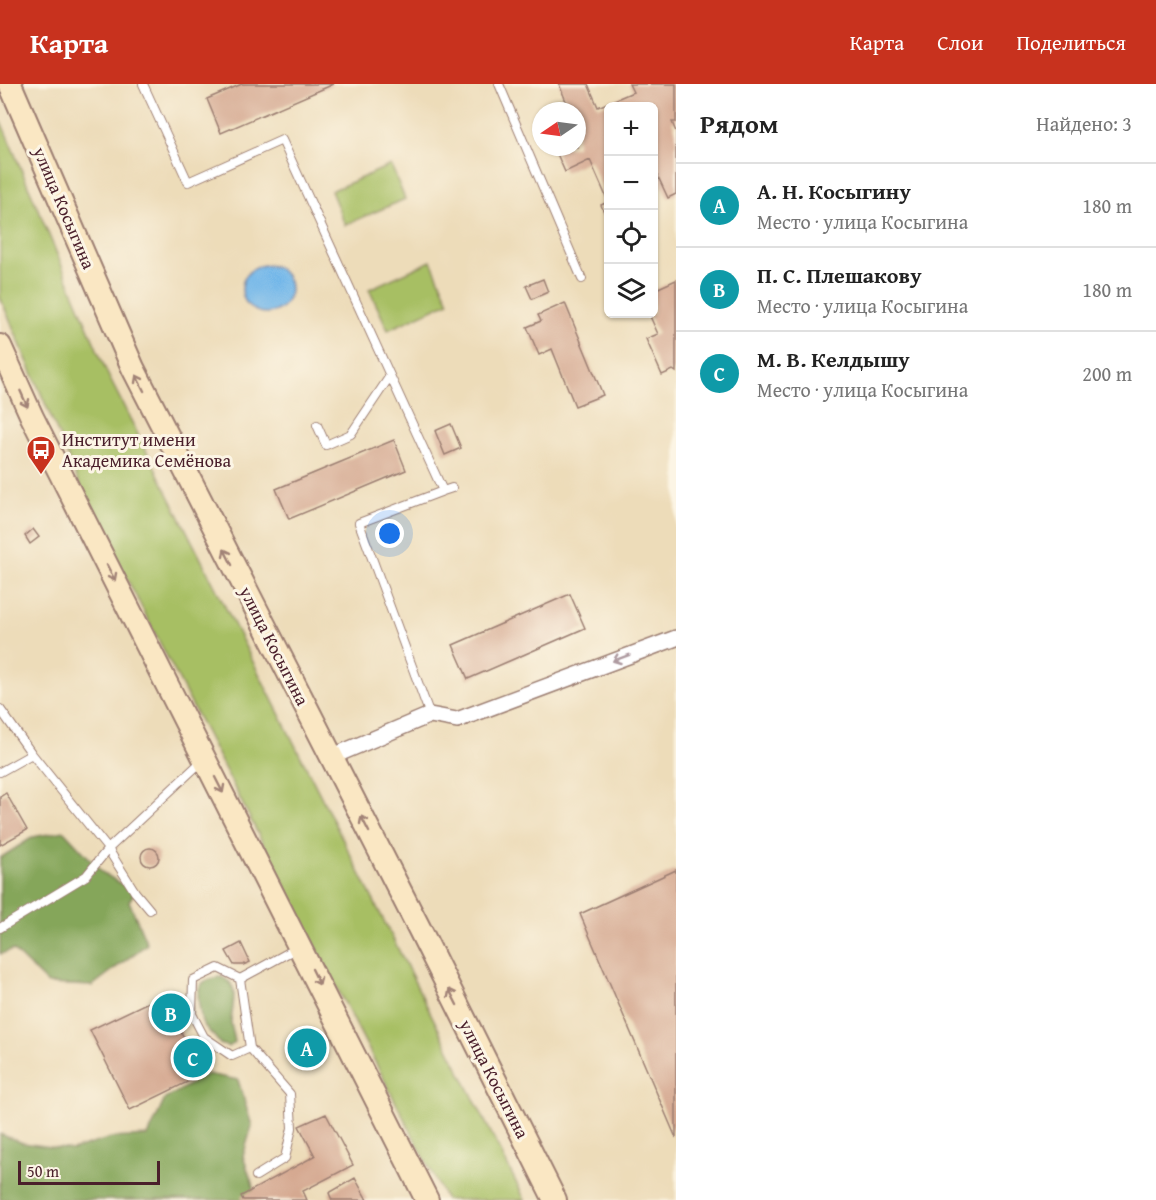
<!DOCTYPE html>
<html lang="ru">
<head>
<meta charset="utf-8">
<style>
  :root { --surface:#fff; --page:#f2f2f2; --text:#222; --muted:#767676; --line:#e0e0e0; --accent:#c8321e }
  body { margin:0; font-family:"Gentium Book Plus",serif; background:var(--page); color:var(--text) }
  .controls { position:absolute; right:18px; top:18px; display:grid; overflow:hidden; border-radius:9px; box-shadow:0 2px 4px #0004 }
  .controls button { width:54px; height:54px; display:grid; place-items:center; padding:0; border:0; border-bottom:2px solid var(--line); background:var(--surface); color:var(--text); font:30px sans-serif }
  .compass { position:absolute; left:532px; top:18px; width:54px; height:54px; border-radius:50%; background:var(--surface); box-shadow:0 2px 4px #0004; rotate:257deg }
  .scale { position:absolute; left:18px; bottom:15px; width:142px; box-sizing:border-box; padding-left:6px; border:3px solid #4a1f2b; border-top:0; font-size:16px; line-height:21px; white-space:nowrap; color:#4a1f2b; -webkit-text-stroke:4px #fcf5e5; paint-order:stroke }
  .you { position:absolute; left:390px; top:450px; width:21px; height:21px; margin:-15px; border:4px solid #fff; border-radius:50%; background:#1a73e8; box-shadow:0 0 0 9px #1a73e833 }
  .badge { display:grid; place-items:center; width:39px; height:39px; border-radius:50%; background:var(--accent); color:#fff; font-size:20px; font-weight:700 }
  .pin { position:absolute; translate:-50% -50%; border:3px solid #fff; box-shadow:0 2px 6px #0006 }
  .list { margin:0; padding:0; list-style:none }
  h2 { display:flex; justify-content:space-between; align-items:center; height:78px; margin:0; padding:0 24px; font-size:26px }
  h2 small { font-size:20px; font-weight:400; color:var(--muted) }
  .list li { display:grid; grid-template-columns:39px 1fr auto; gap:18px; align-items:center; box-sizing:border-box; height:84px; padding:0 24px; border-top:2px solid var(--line) }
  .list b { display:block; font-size:22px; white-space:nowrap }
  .list p { margin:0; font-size:20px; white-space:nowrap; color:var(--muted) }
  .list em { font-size:20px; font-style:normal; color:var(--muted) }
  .icon { flex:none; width:33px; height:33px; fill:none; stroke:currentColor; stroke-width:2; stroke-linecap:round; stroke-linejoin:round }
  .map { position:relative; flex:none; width:676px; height:1116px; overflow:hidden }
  header { display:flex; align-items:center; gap:36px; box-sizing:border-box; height:84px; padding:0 30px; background:var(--accent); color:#fff }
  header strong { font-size:28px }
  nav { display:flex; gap:33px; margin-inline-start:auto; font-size:21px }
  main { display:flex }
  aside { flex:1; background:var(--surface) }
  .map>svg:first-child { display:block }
</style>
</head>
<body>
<header>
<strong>Карта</strong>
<nav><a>Карта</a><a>Слои</a><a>Поделиться</a></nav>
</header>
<main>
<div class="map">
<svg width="676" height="1116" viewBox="0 0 676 1116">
  <rect width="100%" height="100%" fill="#fcf5e5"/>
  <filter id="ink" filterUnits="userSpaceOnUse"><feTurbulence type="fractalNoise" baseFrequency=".0167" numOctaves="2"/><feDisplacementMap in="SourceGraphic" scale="12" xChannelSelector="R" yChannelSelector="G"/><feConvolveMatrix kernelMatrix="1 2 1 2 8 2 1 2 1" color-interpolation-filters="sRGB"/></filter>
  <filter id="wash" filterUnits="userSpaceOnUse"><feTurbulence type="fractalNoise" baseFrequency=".008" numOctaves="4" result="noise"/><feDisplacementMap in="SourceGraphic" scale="24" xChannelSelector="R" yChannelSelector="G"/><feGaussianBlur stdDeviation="1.35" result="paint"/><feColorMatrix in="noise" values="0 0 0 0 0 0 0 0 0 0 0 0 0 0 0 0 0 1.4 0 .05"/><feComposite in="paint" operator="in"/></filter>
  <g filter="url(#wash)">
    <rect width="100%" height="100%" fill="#eddcb9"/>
    <!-- green -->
    <path fill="#a7bf64" stroke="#786f48" stroke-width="1.5" d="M0,35L108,291L525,1116H446L85,413L0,213Z
      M391,81L405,115L345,141L331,107Z
      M431,177L449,218L388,246L369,205Z"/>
    <!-- forest -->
    <path fill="#85a65a" stroke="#686242" stroke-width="1.5" d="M64,747L103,789L135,808L129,817L147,860L92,902L48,900L13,866L0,870V774L33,753Z
      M221,893C242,900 231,923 231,939C232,945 234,952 235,958L229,963L220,960C215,952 209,948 204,941C201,938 201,932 200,927C196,907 196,895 221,893Z
      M207,990L238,996L252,1042L243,1072L252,1099L255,1116H0V1050L23,1059L72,1066L111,1054L148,1052L165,1015Z"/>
    <!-- water -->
    <path fill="#73b7e9" stroke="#5e6b8a" stroke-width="1.5" d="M242 205a24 24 0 1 1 48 0a24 24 0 1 1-48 0Z"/>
    <g id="blocks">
      <!-- building -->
      <path fill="#d5a991" d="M242,0H334L221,49L207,15Z
        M559,0H588L598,23L633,8L629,0H676V38H672L676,48V110L668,114L654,84V53H655L654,22H608V117L590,76L565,88L554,63H577V27H570Z
        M608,118V137L601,121Z
        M543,195L548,208L532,215L526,202Z
        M676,196V288L673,286L662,291L646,255L658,250L649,230H654V206Z
        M565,219L603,311L575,322L552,265L539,271L527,243L541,237L538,231Z
        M451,340L461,364L445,371L435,347Z
        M394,356L406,386L289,435L276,405Z
        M33,445L39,453L30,460L25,452Z
        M570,510L585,544L468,595L453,561Z
        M6,709L27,746L0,761V713Z
        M141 773a9 9 0 1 1 18 0a9 9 0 1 1-18 0Z
        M676,786V1054L580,830Z
        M241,859L250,878L243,881H234L226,867Z
        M163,911L202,991L130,1026L90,946Z
        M326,1030L353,1081L303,1107L307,1116H243L241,1112L315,1072L299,1042Z
        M355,1094L367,1116H332L329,1109Z"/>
    </g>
  </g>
  <g filter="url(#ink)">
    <use href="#blocks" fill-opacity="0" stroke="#9c7e72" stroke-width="1.5"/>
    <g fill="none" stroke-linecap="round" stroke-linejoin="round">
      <!-- service casing -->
      <g stroke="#9c7e72" stroke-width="10">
        <path id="service" d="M143,0L188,98L282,56L443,407L359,439L430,631
          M499,0L582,195
          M317,341L326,361L351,350L390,292
          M443,407L452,404
          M0,625L32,670L108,765L135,808L150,826
          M0,688L32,670
          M0,844L86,792L108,765L202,677
          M218,884L240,895L250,964L232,972L204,953L192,930L193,896Z
          M240,895L297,864
          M250,964L290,1010L292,1044L285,1074L256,1092"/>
      </g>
      <!-- minor casing -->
      <g stroke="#9c7e72" stroke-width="18">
        <path id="minor" d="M331,673L430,631L457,636L676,554"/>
      </g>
      <!-- secondary casing -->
      <g stroke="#9c7e72" stroke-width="26">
        <path id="secondary" d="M10,0L133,284L420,846L555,1116
          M0,262L32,333L427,1116"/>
      </g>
      <!-- service -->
      <use href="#service" stroke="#fff" stroke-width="8"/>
      <!-- minor -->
      <use href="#minor" stroke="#fff" stroke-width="15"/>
      <!-- secondary -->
      <use href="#secondary" stroke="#fae7c3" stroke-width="22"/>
    </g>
    <!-- one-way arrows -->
    <defs><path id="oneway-shaft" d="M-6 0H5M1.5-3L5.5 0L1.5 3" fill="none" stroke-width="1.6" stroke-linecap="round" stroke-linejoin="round" transform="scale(1.5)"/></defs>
    <g stroke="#a28377">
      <use href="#oneway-shaft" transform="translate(140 299) rotate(-117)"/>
      <use href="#oneway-shaft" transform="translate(24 315) rotate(66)"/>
      <use href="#oneway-shaft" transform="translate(228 473) rotate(-117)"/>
      <use href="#oneway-shaft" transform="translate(111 489) rotate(63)"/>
      <use href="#oneway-shaft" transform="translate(219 701) rotate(63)"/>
      <use href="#oneway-shaft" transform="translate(365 740) rotate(-117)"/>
      <use href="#oneway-shaft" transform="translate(316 893) rotate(64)"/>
      <use href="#oneway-shaft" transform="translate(453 913) rotate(-117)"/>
    </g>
    <use stroke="#ae9aa0" href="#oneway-shaft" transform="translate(621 574) rotate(159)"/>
  </g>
  <!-- icons -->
  <defs>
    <g id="bus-pin" transform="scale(1.5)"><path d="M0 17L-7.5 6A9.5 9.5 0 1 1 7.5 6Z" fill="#c8321e" stroke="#fcf5e5"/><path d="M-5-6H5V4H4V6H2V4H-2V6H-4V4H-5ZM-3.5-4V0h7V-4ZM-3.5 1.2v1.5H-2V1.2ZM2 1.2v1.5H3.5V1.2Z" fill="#fff"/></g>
  </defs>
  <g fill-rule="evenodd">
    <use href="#bus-pin" x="41" y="366"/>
  </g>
  <g text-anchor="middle" stroke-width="6" stroke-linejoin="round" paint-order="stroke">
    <!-- street labels -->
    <g font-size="18" fill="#4a1f2b" stroke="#fcf5e5">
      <text transform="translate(64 124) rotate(67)" y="6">улица Косыгина</text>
      <text transform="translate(274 562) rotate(63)" y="6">улица Косыгина</text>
      <text transform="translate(494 995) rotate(63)" y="6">улица Косыгина</text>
    </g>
    <!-- poi labels -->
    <g font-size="18" fill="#4a1f2b" stroke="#fcf5e5" text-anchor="start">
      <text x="62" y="362">Институт имени<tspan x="62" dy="21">Академика Семёнова</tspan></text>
    </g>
  </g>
</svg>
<div class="controls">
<button>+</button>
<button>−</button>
<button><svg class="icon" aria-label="locate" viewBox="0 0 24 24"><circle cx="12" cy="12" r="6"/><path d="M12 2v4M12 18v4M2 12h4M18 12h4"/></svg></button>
<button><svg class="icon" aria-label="layers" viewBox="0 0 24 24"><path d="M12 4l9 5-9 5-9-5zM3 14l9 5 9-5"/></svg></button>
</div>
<svg class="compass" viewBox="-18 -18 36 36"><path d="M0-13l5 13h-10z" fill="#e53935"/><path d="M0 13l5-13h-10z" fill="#767676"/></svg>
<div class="scale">50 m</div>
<div class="you"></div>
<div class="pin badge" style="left:307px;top:964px;background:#0f9aa8">A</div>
<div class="pin badge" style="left:171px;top:929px;background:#0f9aa8">B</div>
<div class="pin badge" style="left:193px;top:974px;background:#0f9aa8">C</div>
</div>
<aside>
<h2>Рядом<small>Найдено: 3</small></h2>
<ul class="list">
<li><span class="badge" style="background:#0f9aa8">A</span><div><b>А. Н. Косыгину</b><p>Место · улица Косыгина</p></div><em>180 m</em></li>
<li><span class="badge" style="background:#0f9aa8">B</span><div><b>П. С. Плешакову</b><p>Место · улица Косыгина</p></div><em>180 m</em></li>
<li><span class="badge" style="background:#0f9aa8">C</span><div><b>М. В. Келдышу</b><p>Место · улица Косыгина</p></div><em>200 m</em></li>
</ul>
</aside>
</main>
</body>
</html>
